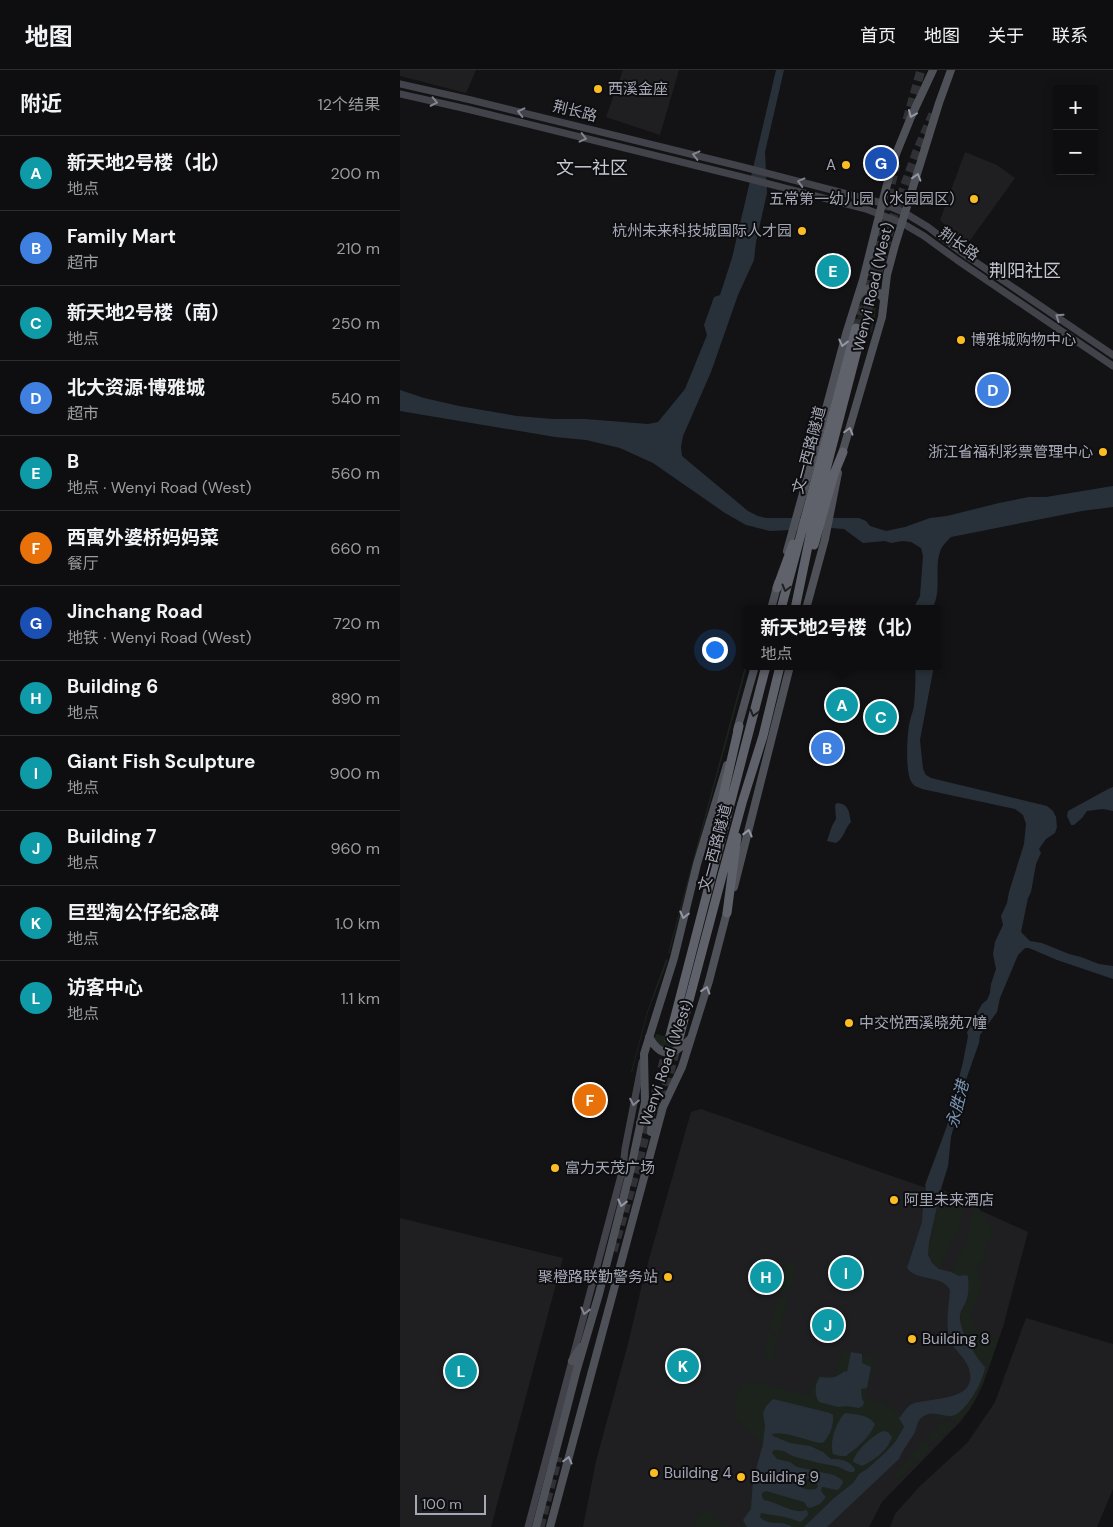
<!DOCTYPE html>
<html lang="zh">
<head>
<meta charset="utf-8">
<style>
  :root { --surface:#0e0e10; --page:#1c1c1e; --text:#f1f3f6; --muted:#9b9c9f; --line:#2e2e30; --accent:#fcbd23 }
  body { margin:0; font-family:"DM Sans","Noto Sans SC",sans-serif; background:var(--page); color:var(--text) }
  .controls { position:absolute; right:15px; top:15px; display:grid; overflow:hidden; border-radius:5px; box-shadow:0 2px 12px #0003 }
  .controls button { width:45px; height:45px; display:grid; place-items:center; padding:0; border:0; border-bottom:1px solid var(--line); background:var(--surface); color:var(--text); font:25px sans-serif }
  .scale { position:absolute; left:15px; bottom:12px; width:71px; box-sizing:border-box; padding-left:5px; border:2px solid #a4a8b6; border-top:0; font-size:14px; line-height:18px; white-space:nowrap; color:#a4a8b6; -webkit-text-stroke:4px #0e0e10; paint-order:stroke }
  .you { position:absolute; left:314px; top:579px; width:18px; height:18px; margin:-12px; border:4px solid #fff; border-radius:50%; background:#1a73e8; box-shadow:0 0 0 8px #1a73e833 }
  .badge { display:grid; place-items:center; width:32px; height:32px; border-radius:50%; background:var(--accent); color:#fff; font-size:16px; font-weight:700 }
  .pin { position:absolute; translate:-50% -50%; border:2px solid #fff; box-shadow:0 1px 5px #0006 }
  .popup { position:absolute; left:343px; top:535px; width:198px; height:65px; box-sizing:border-box; display:grid; place-content:center; border-radius:5px; background:var(--surface); filter:drop-shadow(0 1px 4px #0005); font-size:16px; white-space:nowrap; color:var(--muted) }
  .popup b { font-size:19px; color:var(--text) }
  .popup::after { content:''; position:absolute; left:50%; top:100%; margin-left:-10px; border:10px solid transparent; border-top-color:var(--surface) }
  .list { margin:0; padding:0; list-style:none }
  h2 { display:flex; justify-content:space-between; align-items:center; height:65px; margin:0; padding:0 20px; font-size:21px }
  h2 small { font-size:16px; font-weight:400; color:var(--muted) }
  .list li { display:grid; grid-template-columns:32px 1fr auto; gap:15px; align-items:center; box-sizing:border-box; height:75px; padding:0 20px; border-top:1px solid var(--line) }
  .list b { display:block; font-size:19px; white-space:nowrap }
  .list p { margin:0; font-size:16px; white-space:nowrap; color:var(--muted) }
  .list em { font-size:16px; font-style:normal; color:var(--muted) }
  .map { position:relative; flex:none; width:713px; height:1457px; overflow:hidden }
  header { display:flex; align-items:center; gap:30px; box-sizing:border-box; height:70px; padding:0 25px; background:var(--surface); border-bottom:1px solid var(--line) }
  header strong { font-size:24px }
  nav { display:flex; gap:28px; margin-inline-start:auto; font-size:18px }
  main { display:flex }
  aside { flex:1; background:var(--surface) }
  .map>svg:first-child { display:block }
</style>
</head>
<body>
<header>
<strong>地图</strong>
<nav><a>首页</a><a>地图</a><a>关于</a><a>联系</a></nav>
</header>
<main>
<aside>
<h2>附近<small>12个结果</small></h2>
<ul class="list">
<li><span class="badge" style="background:#0f9aa8">A</span><div><b>新天地2号楼（北）</b><p>地点</p></div><em>200 m</em></li>
<li><span class="badge" style="background:#3f7fe0">B</span><div><b>Family Mart</b><p>超市</p></div><em>210 m</em></li>
<li><span class="badge" style="background:#0f9aa8">C</span><div><b>新天地2号楼（南）</b><p>地点</p></div><em>250 m</em></li>
<li><span class="badge" style="background:#3f7fe0">D</span><div><b>北大资源·博雅城</b><p>超市</p></div><em>540 m</em></li>
<li><span class="badge" style="background:#0f9aa8">E</span><div><b>B</b><p>地点 · Wenyi Road (West)</p></div><em>560 m</em></li>
<li><span class="badge" style="background:#e8710a">F</span><div><b>西寓外婆桥妈妈菜</b><p>餐厅</p></div><em>660 m</em></li>
<li><span class="badge" style="background:#1a4fb4">G</span><div><b>Jinchang Road</b><p>地铁 · Wenyi Road (West)</p></div><em>720 m</em></li>
<li><span class="badge" style="background:#0f9aa8">H</span><div><b>Building 6</b><p>地点</p></div><em>890 m</em></li>
<li><span class="badge" style="background:#0f9aa8">I</span><div><b>Giant Fish Sculpture</b><p>地点</p></div><em>900 m</em></li>
<li><span class="badge" style="background:#0f9aa8">J</span><div><b>Building 7</b><p>地点</p></div><em>960 m</em></li>
<li><span class="badge" style="background:#0f9aa8">K</span><div><b>巨型淘公仔纪念碑</b><p>地点</p></div><em>1.0 km</em></li>
<li><span class="badge" style="background:#0f9aa8">L</span><div><b>访客中心</b><p>地点</p></div><em>1.1 km</em></li>
</ul>
</aside>
<div class="map">
<svg width="713" height="1457" viewBox="0 0 713 1457">
  <rect width="100%" height="100%" fill="#131315"/>
  <!-- built -->
  <path fill="#1f1f22" d="M0,0H76L66,23L0,6Z
    M223,0H279L260,65L206,47Z
    M565,82L597,95L615,108L566,176L540,150Z
    M301,1039L549,1126L628,1162L603,1257L583,1314L561,1351L482,1432L469,1457H183L196,1391L229,1270L243,1210L291,1042Z
    M0,1148L163,1188L91,1457H0Z
    M626,1248L713,1274V1419L697,1457H490L495,1444L519,1417L568,1372L595,1332Z"/>
  <!-- green -->
  <path fill="#1b231c" d="M468,220L477,224L475,247L472,263L464,257H455C458,245 460,228 468,220Z
    M347,589V596L269,884L268,883Z
    M266,889L268,890L248,942L232,1002H231L247,942Z
    M256,964L283,971L275,980L261,979L254,969Z
    M541,1119L563,1129C565,1153 550,1178 539,1199L532,1193L528,1185Z
    M575,1134L577,1135L593,1161L584,1183L588,1189L587,1191L581,1189L575,1200L581,1204L579,1210L583,1213C572,1244 559,1257 598,1271C588,1298 580,1332 559,1352L551,1348L538,1350L535,1348L538,1345C542,1345 547,1346 551,1345C570,1342 578,1316 585,1301C584,1295 582,1296 579,1291C573,1283 563,1262 561,1252C559,1243 564,1238 567,1230C569,1222 569,1214 568,1206L564,1205L559,1206L551,1202L565,1177Z
    M398,1191L390,1220L377,1224L385,1194Z
    M389,1225L379,1263L369,1261L378,1228Z
    M368,1264L378,1267L371,1295L364,1282Z
    M443,1279L475,1289L465,1329L485,1335L499,1345V1348L504,1357L495,1372L487,1381L467,1399L459,1404L453,1413L434,1428L404,1457H341L350,1435L351,1416L362,1376V1373L338,1350L334,1344C336,1332 336,1316 349,1311L410,1325L418,1304L435,1306Z
    M548,1351L552,1353L553,1357L533,1372L526,1368L540,1354Z
    M526,1372L529,1375C529,1382 523,1386 518,1390L514,1389L512,1384L522,1373Z
    M509,1388L515,1392L505,1404L497,1409L495,1405Z
    M278,1391L290,1399L272,1415Z
    M309,1441L324,1455L331,1457H295L297,1448Z"/>
  <!-- water -->
  <path fill="#283139" fill-rule="evenodd" d="M376,0H384L365,82L367,123L356,172L354,190L338,225L311,302L283,366L281,377L282,386L348,441L358,446L366,448H459L466,451L470,456L486,461L505,457L530,448L547,446L599,433L629,427H646L713,416V437L682,441L551,467C547,471 543,475 541,479C533,498 543,519 532,539H513L520,526L523,486L521,478L511,472L502,471L491,473L485,471L463,473L444,459L430,458L370,461L346,455L325,443L253,393L220,378L186,370L155,367L0,341V320L24,328L59,336L117,346L153,349H185L248,354L258,352L285,319L307,265L304,255L314,227L320,225L332,188Z
    M515,596H534L520,670L523,699L526,705L531,708L647,736L653,741L656,747L657,757L655,763L646,769L639,779L641,783L636,794L631,822L628,828L621,862L630,871L642,873L669,884L681,887L699,894L713,896V909L657,890L629,878H625L618,885L600,928L597,942L580,965L579,973L567,1007L551,1067L548,1096L541,1119L529,1172L528,1185L532,1193L539,1199L551,1202L559,1206L564,1205L568,1206C569,1215 569,1226 565,1234C563,1237 561,1240 560,1245C558,1258 576,1288 585,1297C584,1310 565,1345 551,1346C540,1346 531,1339 521,1348C517,1352 517,1357 515,1362C510,1371 503,1379 499,1389L427,1457H404L434,1428L453,1413L459,1404L467,1399L487,1381L495,1372L504,1357L499,1348C503,1344 507,1336 512,1334C530,1327 575,1332 570,1303C568,1289 555,1282 550,1270C545,1256 549,1234 550,1220C542,1204 517,1212 507,1198L522,1152L523,1137L527,1125L525,1115L547,1056L563,992L568,966L567,963L573,947L577,943L582,934L587,930L590,923L591,914L596,899L593,884L595,872L603,855L601,846L607,833L609,822L624,774L626,754L623,745L615,739L522,719C518,717 515,717 512,713C505,703 507,668 509,655C510,648 513,642 514,636C515,622 516,610 515,596Z
    M713,717V741L703,739L687,741L682,748L674,755H671L667,746L668,741L710,718Z
    M437,733C449,734 449,742 451,752C444,759 445,767 436,773L427,771L432,756L436,749L435,735Z
    M451,1282L462,1284V1293L471,1297L467,1318L461,1319L462,1329L464,1332L463,1336L459,1338L447,1336L438,1337L419,1332C414,1326 415,1312 420,1307C432,1308 434,1309 445,1301L447,1302Z
    M373,1329L430,1343L433,1345C434,1354 430,1368 422,1373C408,1372 386,1360 372,1364L373,1366L390,1373L410,1376L423,1382L431,1389C441,1389 449,1390 455,1399L454,1402C446,1403 442,1397 435,1396C422,1394 410,1391 396,1387C385,1384 389,1380 374,1380L372,1383L377,1389L390,1392L397,1397L434,1405L442,1410L443,1413L438,1420C432,1420 428,1417 422,1417L421,1421L426,1427L420,1434L410,1438L407,1437L404,1432L366,1421L362,1423V1427L364,1430C378,1432 393,1445 407,1440L408,1445L401,1452L385,1447L361,1443L360,1447C369,1457 383,1449 392,1457H347L343,1450L351,1439L353,1410L363,1374L365,1355L363,1343L366,1336ZM399,1408C406,1409 415,1408 418,1416L416,1419C407,1420 400,1420 397,1411Z
    M445,1343C455,1344 469,1345 475,1354C469,1368 458,1377 446,1386H440L433,1384C429,1372 436,1352 445,1343Z
    M483,1361L488,1362L492,1367C488,1380 475,1390 462,1396L453,1392C455,1381 473,1365 483,1361Z"/>
  <g fill="none" stroke-linecap="round" stroke-linejoin="round">
    <!-- highway-tunnel -->
    <path stroke="#303135" stroke-width="9" stroke-dasharray="9 4.5" stroke-linecap="butt" d="M507,50L521,0
      M463,257L493,148L517,81L533,44
      M456,258L496,94
      M259,1042L279,968
      M213,1181L237,1098L270,966
      M140,1457L158,1387"/>
    <!-- secondary -->
    <path stroke="#42434a" stroke-width="7" d="M0,14L71,30L343,97L482,133L505,143L528,157L561,182L713,285
      M0,24L67,39L342,107L466,139L502,153L524,166L557,190L713,296
      M128,1457L223,1098L225,1079L242,992"/>
    <!-- primary -->
    <path stroke="#4f5159" stroke-width="8" d="M459,225L463,221L470,218L477,221L483,228
      M441,387L482,247L487,205L495,175L539,33L551,0
      M387,481L412,391L446,264L463,210L486,118L496,84L511,47L533,0
      M371,539L378,513
      M406,539L425,469L438,403
      M337,660L355,596
      M334,817L390,596
      M249,967C262,990 274,985 290,969
      M240,1053L242,1050L245,1048L252,1051L251,1062
      M172,1291L181,1277
      M136,1457L177,1299L199,1224L231,1098L245,1032L244,984L274,888L297,794L327,695
      M150,1457L263,1037L282,997L309,911L328,838"/>
    <!-- highway -->
    <path stroke="#5f626b" stroke-width="9" d="M414,475L434,404L443,382
      M377,518L393,474
      M381,539L456,258
      M395,539L415,442L463,257
      M317,769L319,744L339,656
      M327,843L337,767
      M270,966L366,596
      M279,968L322,806L342,733L363,666L380,596"/>
  </g>
  <!-- one-way arrows -->
  <defs><path id="oneway-chevron" d="M-2-3.5L2.5 0L-2 3.5" fill="none" stroke-width="1.6" stroke-linecap="round" stroke-linejoin="round" transform="scale(1.25)"/></defs>
  <g stroke="#828590">
    <use href="#oneway-chevron" transform="translate(34 32) rotate(12)"/>
    <use href="#oneway-chevron" transform="translate(121 42) rotate(-166)"/>
    <use href="#oneway-chevron" transform="translate(183 68) rotate(14)"/>
    <use href="#oneway-chevron" transform="translate(296 85) rotate(-166)"/>
    <use href="#oneway-chevron" transform="translate(401 112) rotate(-165)"/>
    <use href="#oneway-chevron" transform="translate(659 247) rotate(-145)"/>
    <use href="#oneway-chevron" transform="translate(234 1032) rotate(101)"/>
    <use href="#oneway-chevron" transform="translate(185 1241) rotate(104)"/>
  </g>
  <g stroke="#9397a3">
    <use href="#oneway-chevron" transform="translate(512 44) rotate(113)"/>
    <use href="#oneway-chevron" transform="translate(517 107) rotate(-73)"/>
    <use href="#oneway-chevron" transform="translate(443 273) rotate(104)"/>
    <use href="#oneway-chevron" transform="translate(449 361) rotate(-74)"/>
    <use href="#oneway-chevron" transform="translate(348 763) rotate(-76)"/>
    <use href="#oneway-chevron" transform="translate(284 845) rotate(104)"/>
    <use href="#oneway-chevron" transform="translate(306 920) rotate(-73)"/>
    <use href="#oneway-chevron" transform="translate(222 1133) rotate(104)"/>
    <use href="#oneway-chevron" transform="translate(168 1390) rotate(-75)"/>
  </g>
  <g stroke="#1e1f22">
    <use href="#oneway-chevron" transform="translate(386 518) rotate(105)"/>
    <use href="#oneway-chevron" transform="translate(354 643) rotate(105)"/>
  </g>
  <!-- markers -->
  <g fill="#fcbd23" stroke="#0e0e10" stroke-width="2">
    <circle cx="198" cy="19" r="5"/>
    <circle cx="446" cy="95" r="5"/>
    <circle cx="574" cy="129" r="5"/>
    <circle cx="402" cy="161" r="5"/>
    <circle cx="561" cy="270" r="5"/>
    <circle cx="703" cy="382" r="5"/>
    <circle cx="449" cy="953" r="5"/>
    <circle cx="155" cy="1098" r="5"/>
    <circle cx="494" cy="1130" r="5"/>
    <circle cx="268" cy="1207" r="5"/>
    <circle cx="512" cy="1269" r="5"/>
    <circle cx="254" cy="1403" r="5"/>
    <circle cx="341" cy="1407" r="5"/>
  </g>
  <g text-anchor="middle" stroke-width="4" stroke-linejoin="round" paint-order="stroke">
    <!-- poi labels -->
    <g font-size="15" fill="#a4a8b6" stroke="#0e0e10" text-anchor="start">
      <text x="208" y="24">西溪金座</text>
      <text x="436" y="100" text-anchor="end">A</text>
      <text x="564" y="134" text-anchor="end">五常第一幼儿园（水园园区）</text>
      <text x="392" y="166" text-anchor="end">杭州未来科技城国际人才园</text>
      <text x="571" y="275">博雅城购物中心</text>
      <text x="693" y="387" text-anchor="end">浙江省福利彩票管理中心</text>
      <text x="459" y="958">中交悦西溪晓苑7幢</text>
      <text x="165" y="1103">富力天茂广场</text>
      <text x="504" y="1135">阿里未来酒店</text>
      <text x="258" y="1212" text-anchor="end">聚橙路联勤警务站</text>
      <text x="522" y="1274">Building 8</text>
      <text x="264" y="1408">Building 4</text>
      <text x="351" y="1412">Building 9</text>
    </g>
    <!-- street labels -->
    <g font-size="15" fill="#a4a8b6" stroke="#0e0e10">
      <text transform="translate(175 41) rotate(14)" y="5">荆长路</text>
      <text transform="translate(559 174) rotate(35)" y="5">荆长路</text>
      <text transform="translate(473 217) rotate(-77)" y="5">Wenyi Road (West)</text>
      <text transform="translate(409 380) rotate(-75)" y="5">文一西路隧道</text>
      <text transform="translate(315 778) rotate(-75)" y="5">文一西路隧道</text>
      <text transform="translate(266 993) rotate(-71)" y="5">Wenyi Road (West)</text>
    </g>
    <!-- water labels -->
    <g font-size="16" font-style="italic" fill="#7895b3" stroke="#0e0e10">
      <text transform="translate(557 1034) rotate(-76)" y="6">永胜港</text>
    </g>
    <!-- quarter labels -->
    <g font-size="18" fill="#c5c8d2" stroke="#0e0e10">
      <text x="192" y="104">文一社区</text>
      <text x="625" y="207">荆阳社区</text>
    </g>
  </g>
</svg>
<div class="controls">
<button>+</button>
<button>−</button>
</div>
<div class="scale">100 m</div>
<div class="you"></div>
<div class="pin badge" style="left:442px;top:635px;background:#0f9aa8">A</div>
<div class="popup"><b>新天地2号楼（北）</b>地点</div>
<div class="pin badge" style="left:427px;top:678px;background:#3f7fe0">B</div>
<div class="pin badge" style="left:481px;top:647px;background:#0f9aa8">C</div>
<div class="pin badge" style="left:593px;top:320px;background:#3f7fe0">D</div>
<div class="pin badge" style="left:433px;top:201px;background:#0f9aa8">E</div>
<div class="pin badge" style="left:190px;top:1030px;background:#e8710a">F</div>
<div class="pin badge" style="left:481px;top:93px;background:#1a4fb4">G</div>
<div class="pin badge" style="left:366px;top:1207px;background:#0f9aa8">H</div>
<div class="pin badge" style="left:446px;top:1203px;background:#0f9aa8">I</div>
<div class="pin badge" style="left:428px;top:1255px;background:#0f9aa8">J</div>
<div class="pin badge" style="left:283px;top:1296px;background:#0f9aa8">K</div>
<div class="pin badge" style="left:61px;top:1301px;background:#0f9aa8">L</div>
</div>
</main>
</body>
</html>
